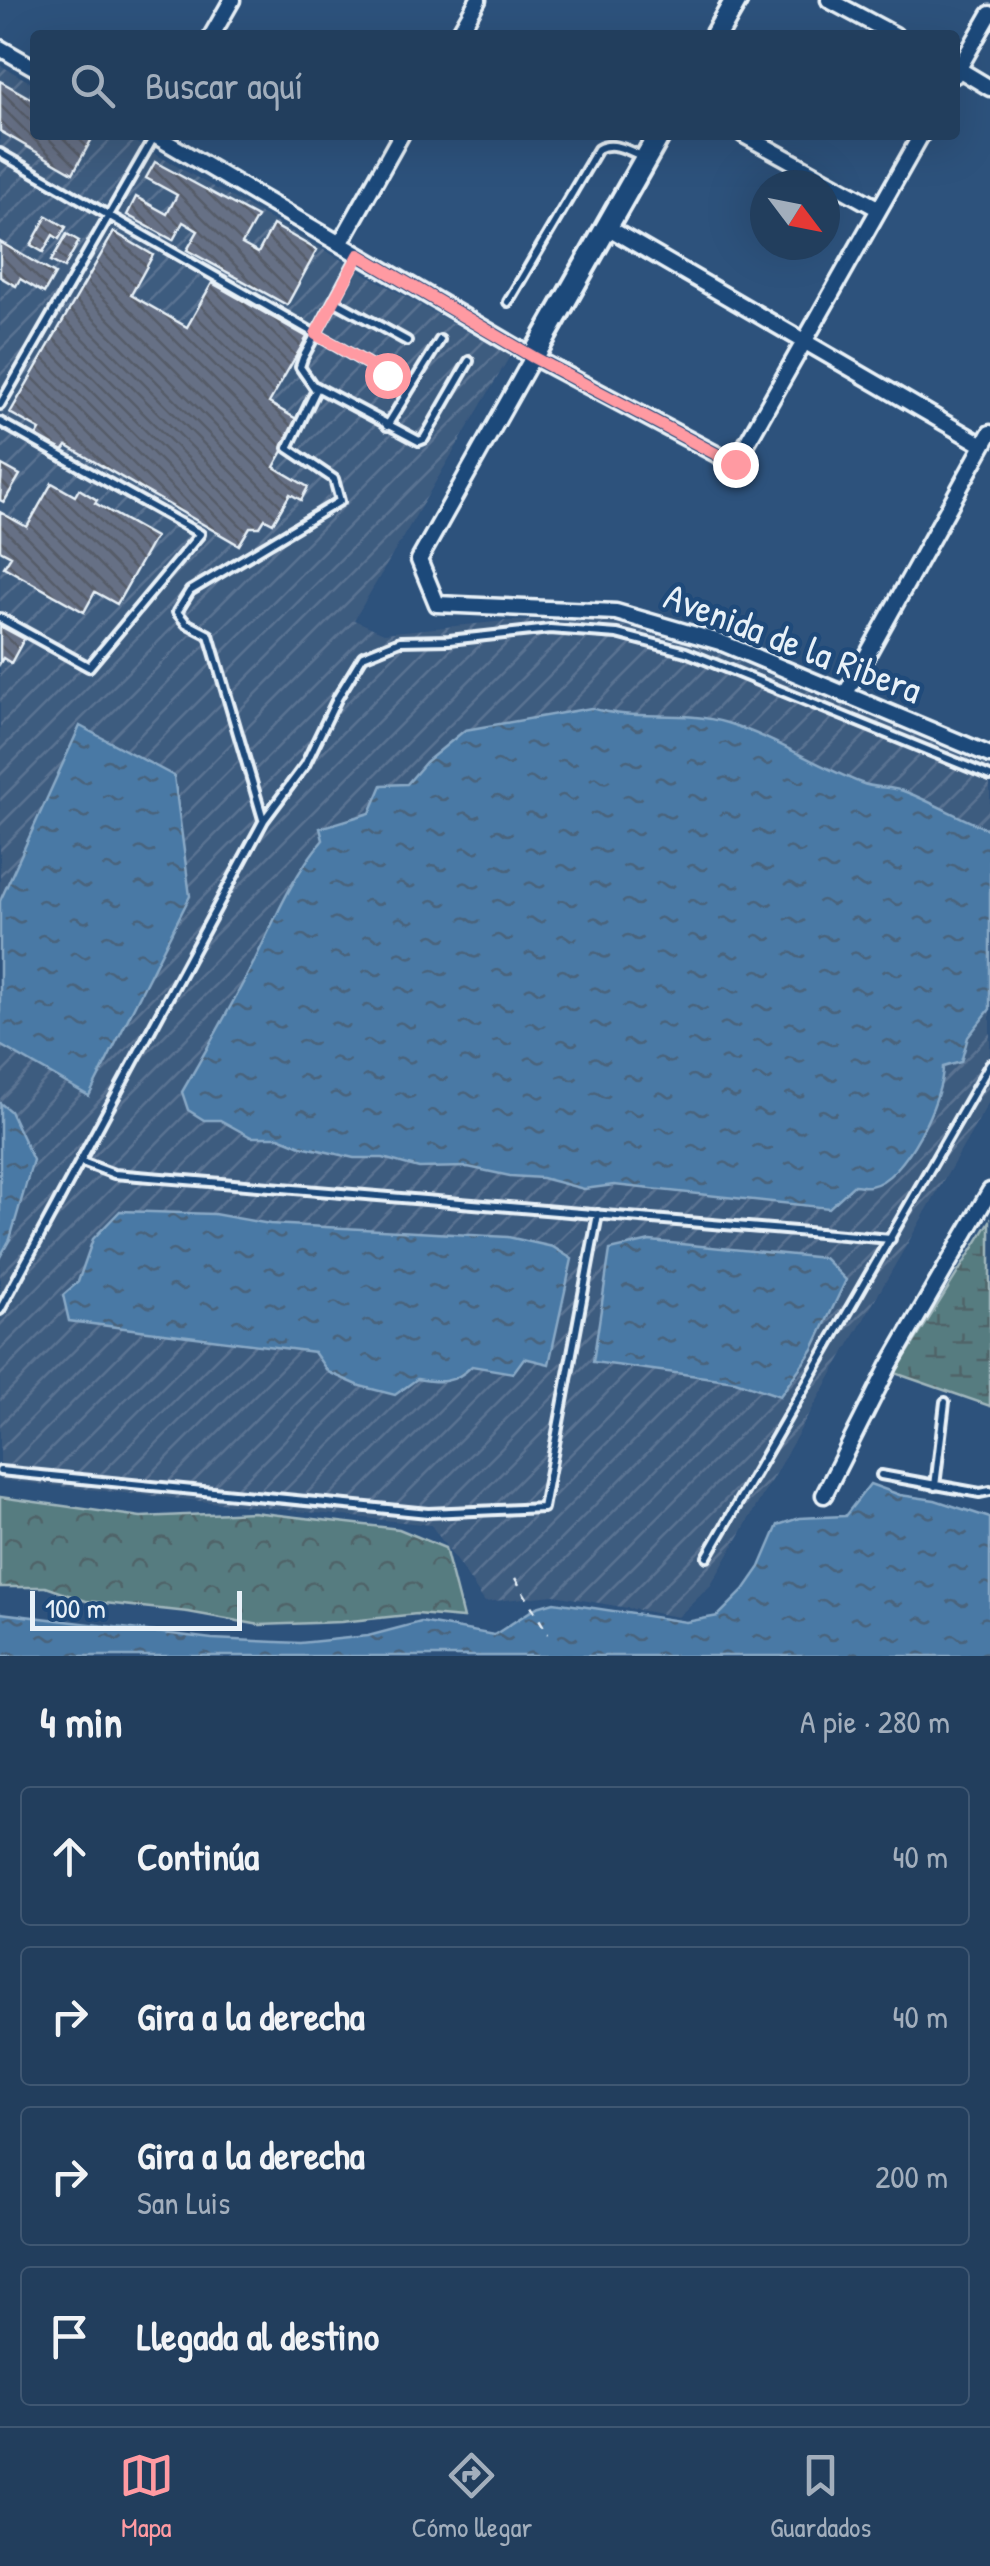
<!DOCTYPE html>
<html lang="es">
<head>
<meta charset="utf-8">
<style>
  :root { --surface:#223e5d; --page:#2a4563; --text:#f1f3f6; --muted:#a2aebc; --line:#3f5772; --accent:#ff9aa2 }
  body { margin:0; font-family:"Patrick Hand",sans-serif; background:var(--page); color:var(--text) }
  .compass { position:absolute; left:750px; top:170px; width:90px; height:90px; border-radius:50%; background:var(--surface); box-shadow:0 10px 40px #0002; rotate:122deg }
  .scale { position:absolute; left:30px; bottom:25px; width:212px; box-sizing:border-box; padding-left:10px; border:5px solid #e8f1f8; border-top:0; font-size:28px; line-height:35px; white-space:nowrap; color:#e8f1f8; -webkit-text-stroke:8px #1f4a7a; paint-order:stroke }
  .stop { position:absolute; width:30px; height:30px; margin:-22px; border:8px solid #ff9aa2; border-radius:50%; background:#fff }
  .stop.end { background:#ff9aa2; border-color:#fff; box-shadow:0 2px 10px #0008 }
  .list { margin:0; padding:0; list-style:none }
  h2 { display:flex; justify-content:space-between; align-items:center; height:130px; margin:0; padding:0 40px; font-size:42px }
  h2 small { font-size:32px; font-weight:400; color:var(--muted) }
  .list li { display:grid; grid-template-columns:65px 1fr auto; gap:30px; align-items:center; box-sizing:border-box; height:140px; margin:0 20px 20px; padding:0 20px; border:2px solid var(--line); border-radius:10px }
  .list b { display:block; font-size:38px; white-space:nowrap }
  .list p { margin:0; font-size:32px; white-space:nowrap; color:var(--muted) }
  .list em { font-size:32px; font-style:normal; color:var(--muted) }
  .icon { flex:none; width:55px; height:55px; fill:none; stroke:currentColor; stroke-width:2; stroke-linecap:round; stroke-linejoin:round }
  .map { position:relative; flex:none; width:990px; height:1656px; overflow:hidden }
  .search { position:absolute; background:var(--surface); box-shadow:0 10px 40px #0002; left:30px; right:30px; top:30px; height:110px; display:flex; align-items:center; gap:25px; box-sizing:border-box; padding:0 35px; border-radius:10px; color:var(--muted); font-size:38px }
  .sheet { height:770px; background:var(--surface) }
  nav { display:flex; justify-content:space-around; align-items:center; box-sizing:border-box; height:140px; border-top:2px solid var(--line); background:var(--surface); font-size:28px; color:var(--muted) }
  nav a { display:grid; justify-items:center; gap:5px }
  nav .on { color:var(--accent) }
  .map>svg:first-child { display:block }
</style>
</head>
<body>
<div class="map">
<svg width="990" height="1656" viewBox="0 0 990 1656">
  <defs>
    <pattern id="industrial-furrows" width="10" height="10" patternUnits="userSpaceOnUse" patternTransform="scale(2.5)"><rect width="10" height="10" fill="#3e5b7f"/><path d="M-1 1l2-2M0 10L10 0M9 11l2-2" fill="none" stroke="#5a7392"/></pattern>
    <pattern id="forest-crowns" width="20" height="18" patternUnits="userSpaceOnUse" patternTransform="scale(2.5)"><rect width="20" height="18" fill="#577b80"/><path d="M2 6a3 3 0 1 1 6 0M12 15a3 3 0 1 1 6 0" fill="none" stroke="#4f6468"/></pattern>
    <pattern id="wetland-marsh" width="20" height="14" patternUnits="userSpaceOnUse" patternTransform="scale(2.5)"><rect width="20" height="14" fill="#577b80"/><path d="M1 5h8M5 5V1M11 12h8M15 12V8" fill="none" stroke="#4f6468"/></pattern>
    <pattern id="water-ripples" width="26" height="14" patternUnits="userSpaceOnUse" patternTransform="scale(2.5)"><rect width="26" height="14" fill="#4979a5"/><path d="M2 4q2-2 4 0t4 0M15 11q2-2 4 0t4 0" fill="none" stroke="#48637c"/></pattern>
    <pattern id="building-back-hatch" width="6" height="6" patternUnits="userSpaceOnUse" patternTransform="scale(2.5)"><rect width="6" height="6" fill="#667085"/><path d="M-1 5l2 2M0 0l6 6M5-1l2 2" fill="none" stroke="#565c68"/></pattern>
  </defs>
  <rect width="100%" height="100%" fill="#2d527c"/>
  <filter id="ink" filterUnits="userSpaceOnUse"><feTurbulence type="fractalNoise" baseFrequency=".01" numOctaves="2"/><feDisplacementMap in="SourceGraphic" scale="20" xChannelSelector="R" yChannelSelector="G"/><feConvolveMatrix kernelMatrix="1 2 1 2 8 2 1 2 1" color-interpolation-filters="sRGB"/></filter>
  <g filter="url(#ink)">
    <!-- industrial -->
    <path fill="url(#industrial-furrows)" d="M0,65L35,85V135H122L510,356L354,620L384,633L506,621L599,619L703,647L990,767V1100L711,1585L678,1617L554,1595L485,1602L431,1525L0,1480Z"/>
    <!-- forest -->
    <path fill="url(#forest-crowns)" stroke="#a0b6bc" stroke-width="2.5" d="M0,1497L141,1517L253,1512L399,1529L445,1548L463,1618L417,1614L341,1622L260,1625L188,1612L86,1601L46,1587H0Z"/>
    <!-- wetland -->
    <path fill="url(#wetland-marsh)" stroke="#a0b6bc" stroke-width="2.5" d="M990,1221V1406L895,1373Z"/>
    <!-- water -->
    <path fill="url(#water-ripples)" stroke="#89a9c6" stroke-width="2.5" d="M591,708C635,722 682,709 727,723C775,738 815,765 861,783C875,789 892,786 906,792C934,803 961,819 990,830V1009L968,1037L961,1062L943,1067C943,1097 905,1181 870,1186C865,1187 860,1185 854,1185L829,1208L614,1185L584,1189L542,1178L510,1176L468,1167L419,1168L383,1158H354L301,1146L279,1137H251L220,1120H204L188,1110L182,1092C207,1049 231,1007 254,962C274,921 293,874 323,840L320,828L370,813L382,785L407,784L426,762L465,730Z
      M80,726L174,776L190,896L89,1096L0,1045V901Z
      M0,1103L10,1111L33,1160L10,1239L0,1257Z
      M120,1211L214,1214L270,1224L508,1237L553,1247L572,1259L549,1364L524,1358L513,1373L472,1366C454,1384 440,1383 417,1379L395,1395L360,1386L328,1372L314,1352L69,1321L63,1295L78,1282L93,1239Z
      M650,1241L824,1258L846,1280L813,1349L780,1396L735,1381L593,1362L610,1250Z
      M870,1484L900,1495L935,1500L990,1518V1656H0V1613L212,1639L300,1643L368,1636L421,1622L494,1635L537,1607L554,1602L686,1622L718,1616L744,1590L760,1567L778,1525L799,1518L845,1516Z"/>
    <!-- building -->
    <path fill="url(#building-back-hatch)" stroke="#e8f1f8" stroke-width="2.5" d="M0,81L35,101V135H94L73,173L0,131Z
      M155,162L257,217L242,244L258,253L273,225L317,250L287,305L187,250L198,231L183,222L173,240L127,215L136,197L167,214L177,195L146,178Z
      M47,216L66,227L59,239L53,235L43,252L31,245Z
      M114,232L153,255L131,295L187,327L212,283L307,337L269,403L300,421L274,467L308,487L301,500L290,494L273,523L265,519L260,527H250L239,545L67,446L62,453L35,438L40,430L10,413Z
      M67,234L79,241L64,268L51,261Z
      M0,242L55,274L44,293L20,279L16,286L0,277Z
      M2,465L20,475L4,502L0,500Z
      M52,483L75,496L79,489L97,500L95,503L155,537L117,604L95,592L84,612L4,567L11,556L0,550V512L27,527Z
      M0,626L24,639L11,663L3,658L0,663Z"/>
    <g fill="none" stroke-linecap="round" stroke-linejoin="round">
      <!-- lane casing -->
      <g stroke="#e8f1f8" stroke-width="14">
        <path id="lane" d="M0,153L387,375
          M334,301L407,341
          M508,302L598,149C612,141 628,150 641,156
          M315,386L419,441L424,439L469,361
          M0,405L154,137
          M0,422L200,534L89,667L0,618
          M387,426L440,340
          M263,819L209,635L186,623L177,612L190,591L340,501L334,479L288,448L316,390L300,367L303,358L358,255
          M82,1162L114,1174L891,1239
          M0,1310L264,820L305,765L338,697L363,656L400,641L449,640L550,629L617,634L686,652L990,776
          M0,1471L428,1513L543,1508L598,1214
          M881,1475L980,1493L990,1491
          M935,1486L945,1402
          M707,1557L990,1064"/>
      </g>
      <!-- street casing -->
      <g stroke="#e8f1f8" stroke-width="21">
        <path id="street" d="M829,0L895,35
          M212,35L232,0
          M458,35L478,0
          M0,48L35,68
          M955,67L990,88
          M955,75L990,14
          M154,135L533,357L735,464L921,135
          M744,135L879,209
          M607,227L983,445
          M340,244L401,135
          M533,357L419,560L437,604L616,612L720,642L990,755
          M845,695L990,433
          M824,1495L889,1366L990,1191"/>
      </g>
      <!-- secondary casing -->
      <g stroke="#e8f1f8" stroke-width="28">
        <path id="secondary" d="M716,35L736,0
          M533,357L659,135"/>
      </g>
      <!-- path -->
      <path stroke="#e8f1f8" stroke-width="2.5" stroke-dasharray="8 8" stroke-linecap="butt" d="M515,1578L548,1634"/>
      <!-- lane -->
      <use href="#lane" stroke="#1f4a7a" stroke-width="6"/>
      <!-- street -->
      <use href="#street" stroke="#1f4a7a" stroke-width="14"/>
      <!-- secondary -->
      <use href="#secondary" stroke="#1f4a7a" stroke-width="20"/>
    </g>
  </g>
  <g fill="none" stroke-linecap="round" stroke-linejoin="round" filter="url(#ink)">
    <!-- route -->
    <path stroke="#ff9aa2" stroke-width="12" d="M387,375L316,334L359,255L533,357L735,464"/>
  </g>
  <g text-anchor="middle" stroke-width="9" stroke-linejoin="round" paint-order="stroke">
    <!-- street labels -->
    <g font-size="38" fill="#e8f1f8" stroke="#1f4a7a">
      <text transform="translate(793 643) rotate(21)" y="13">Avenida de la Ribera</text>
    </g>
  </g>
</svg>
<svg class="compass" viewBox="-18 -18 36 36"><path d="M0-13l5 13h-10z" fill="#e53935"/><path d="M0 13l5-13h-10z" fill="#a2aebc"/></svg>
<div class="scale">100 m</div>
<div class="stop" style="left:387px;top:375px"></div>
<div class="stop end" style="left:735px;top:464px"></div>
<div class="search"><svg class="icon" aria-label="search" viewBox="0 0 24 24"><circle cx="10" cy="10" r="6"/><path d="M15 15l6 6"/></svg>Buscar aquí</div>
</div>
<section class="sheet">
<h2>4 min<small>A pie · 280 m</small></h2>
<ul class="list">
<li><svg class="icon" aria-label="ahead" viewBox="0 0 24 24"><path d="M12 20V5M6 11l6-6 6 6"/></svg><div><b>Continúa</b></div><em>40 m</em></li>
<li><svg class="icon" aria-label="right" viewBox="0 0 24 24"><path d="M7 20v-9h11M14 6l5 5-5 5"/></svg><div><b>Gira a la derecha</b></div><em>40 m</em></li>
<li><svg class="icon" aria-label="right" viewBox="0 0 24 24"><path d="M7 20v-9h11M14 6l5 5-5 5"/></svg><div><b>Gira a la derecha</b><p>San Luis</p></div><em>200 m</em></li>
<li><svg class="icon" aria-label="arrive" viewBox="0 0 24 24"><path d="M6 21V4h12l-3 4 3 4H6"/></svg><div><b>Llegada al destino</b></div></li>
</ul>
</section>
<nav>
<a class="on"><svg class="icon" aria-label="map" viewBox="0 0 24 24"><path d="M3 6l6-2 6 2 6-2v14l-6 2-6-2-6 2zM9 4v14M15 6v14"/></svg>Mapa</a>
<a><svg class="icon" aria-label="directions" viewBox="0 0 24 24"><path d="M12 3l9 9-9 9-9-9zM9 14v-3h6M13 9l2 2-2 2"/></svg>Cómo llegar</a>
<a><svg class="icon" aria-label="saved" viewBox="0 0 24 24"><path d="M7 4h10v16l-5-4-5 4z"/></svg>Guardados</a>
</nav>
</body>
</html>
